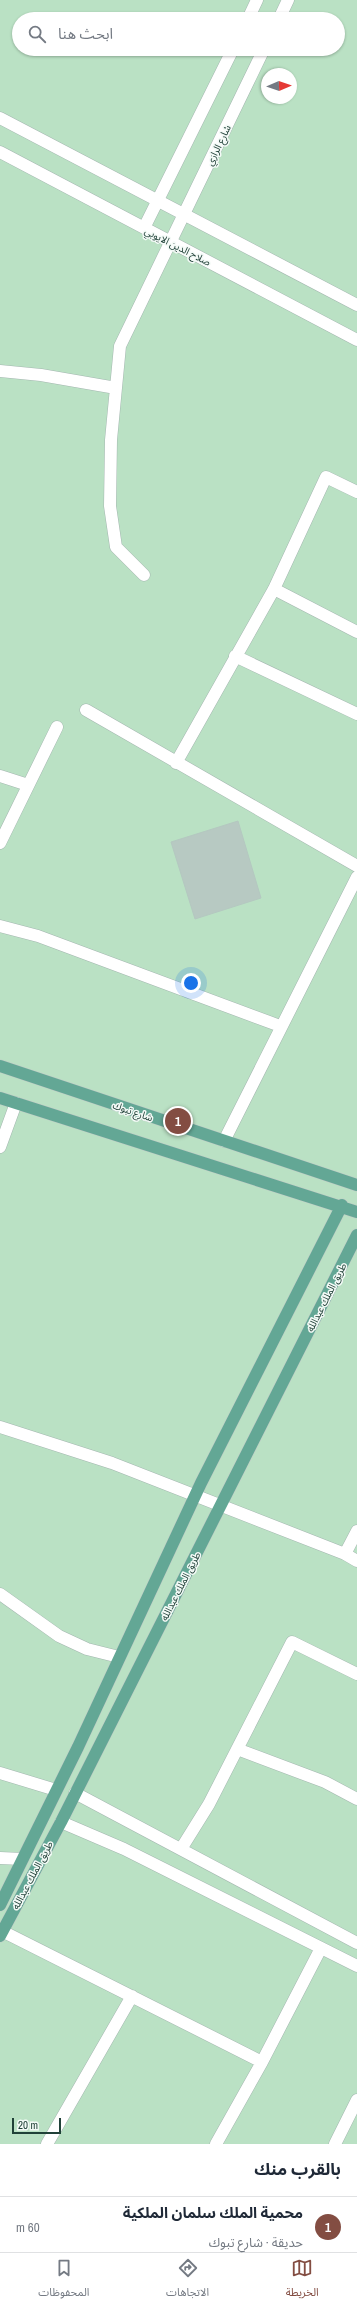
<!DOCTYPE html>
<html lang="ar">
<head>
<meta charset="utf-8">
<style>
  :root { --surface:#fff; --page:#f2f2f3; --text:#1f2937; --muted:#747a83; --line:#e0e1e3; --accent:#834d42 }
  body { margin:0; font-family:"Archivo Narrow","Noto Sans Arabic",sans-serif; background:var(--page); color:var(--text); direction:rtl }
  .compass { position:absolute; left:261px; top:68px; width:36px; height:36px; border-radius:50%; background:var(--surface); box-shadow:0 1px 3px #0004; rotate:88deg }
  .scale { position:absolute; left:12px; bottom:10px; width:49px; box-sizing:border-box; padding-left:4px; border:2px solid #204138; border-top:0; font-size:11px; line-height:14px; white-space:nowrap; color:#204138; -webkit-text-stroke:3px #f4faf7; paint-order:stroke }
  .you { position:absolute; left:191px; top:983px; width:14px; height:14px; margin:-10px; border:3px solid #fff; border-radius:50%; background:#1a73e8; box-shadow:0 0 0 6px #1a73e833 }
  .badge { display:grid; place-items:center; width:26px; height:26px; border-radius:50%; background:var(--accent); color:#fff; font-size:13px; font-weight:700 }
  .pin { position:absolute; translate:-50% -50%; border:2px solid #fff; box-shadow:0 1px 4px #0006 }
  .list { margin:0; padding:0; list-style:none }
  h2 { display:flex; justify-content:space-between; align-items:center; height:52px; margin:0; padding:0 16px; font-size:17px }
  h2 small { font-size:13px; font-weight:400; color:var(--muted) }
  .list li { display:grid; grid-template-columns:26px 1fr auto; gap:12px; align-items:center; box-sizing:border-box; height:56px; padding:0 16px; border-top:1px solid var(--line) }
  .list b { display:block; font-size:15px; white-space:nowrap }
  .list p { margin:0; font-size:13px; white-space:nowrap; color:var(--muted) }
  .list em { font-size:13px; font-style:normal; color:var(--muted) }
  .icon { flex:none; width:22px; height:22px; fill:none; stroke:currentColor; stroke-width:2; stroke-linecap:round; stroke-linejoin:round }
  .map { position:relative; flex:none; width:357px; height:2144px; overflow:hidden; direction:ltr }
  .search { position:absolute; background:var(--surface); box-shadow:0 1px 3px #0004; left:12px; right:12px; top:12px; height:44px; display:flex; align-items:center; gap:10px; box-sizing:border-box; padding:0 14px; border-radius:22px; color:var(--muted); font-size:15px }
  .sheet { height:108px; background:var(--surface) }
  nav { display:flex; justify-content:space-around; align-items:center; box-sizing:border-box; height:56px; border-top:1px solid var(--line); background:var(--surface); font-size:11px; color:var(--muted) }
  nav a { display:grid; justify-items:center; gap:2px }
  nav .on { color:var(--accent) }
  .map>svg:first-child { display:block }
</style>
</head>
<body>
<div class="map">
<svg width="357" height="2144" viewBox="0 0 357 2144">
  <rect width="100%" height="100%" fill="#e2eee9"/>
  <!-- green -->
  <path fill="#bae1c4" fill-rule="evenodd" d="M0,0H357V2144H0ZM19,19H338V49H19ZM267,74H291V98H267Z"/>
  <!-- building -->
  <path fill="#b7c9c2" stroke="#b4c8c0" d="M238,821L261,898L195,919L171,842Z"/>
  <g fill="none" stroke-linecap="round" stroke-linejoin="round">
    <!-- minor casing -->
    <g stroke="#a4b7b0" stroke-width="13">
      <path id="minor" d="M248,19L257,0
        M279,19L288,0
        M0,118L357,305
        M0,152L357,340
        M144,228L233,49
        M0,371L41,375L116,388
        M144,575L116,547L110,506L111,440L120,346L264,49
        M274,589L357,632
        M235,656L357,714
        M86,710L357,866
        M176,763L274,589L326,477L357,492
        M0,776L28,785
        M0,843L57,727
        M0,926L38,936L280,1026
        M224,1141L357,877
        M0,1147L16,1103
        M0,1427L112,1463L345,1554L357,1561
        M345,1554L357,1531
        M0,1594L59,1636L87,1649L119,1657
        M237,1749L325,1782L357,1799
        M0,1773L56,1790
        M75,1793L357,1943
        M61,1822L124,1849L357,1966
        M181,1849L209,1804L292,1642L357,1674
        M0,1858L22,1859
        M2,1931L262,2062
        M47,2144L132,1996
        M216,2144L262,2062L321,1948
        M335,2144L357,2100"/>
    </g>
    <!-- major casing -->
    <g stroke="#c1cac7" stroke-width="13">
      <path id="major" d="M0,1066L357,1185
        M0,1098L357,1212
        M0,1905L78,1747L201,1483L342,1205
        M0,1936L61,1822L357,1235"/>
    </g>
    <!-- minor -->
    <use href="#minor" stroke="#fff" stroke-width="12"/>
    <!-- major -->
    <use href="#major" stroke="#63a795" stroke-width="12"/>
  </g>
  <g text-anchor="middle" stroke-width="3" stroke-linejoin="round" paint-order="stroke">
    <!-- street labels -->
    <g font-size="10" fill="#204138" stroke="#f4faf7">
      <text transform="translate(218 145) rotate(-64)" y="4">شارع الرازي</text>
      <text transform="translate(178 246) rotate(27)" y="4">صلاح الدين الايوبي</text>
      <text transform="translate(133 1111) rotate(19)" y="4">شارع تبوك</text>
      <text transform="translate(326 1297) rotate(-63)" y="4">طريق الملك عبدالله</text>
      <text transform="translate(180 1586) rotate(-63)" y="4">طريق الملك عبدالله</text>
      <text transform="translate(32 1875) rotate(-62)" y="4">طريق الملك عبدالله</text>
    </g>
  </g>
</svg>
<svg class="compass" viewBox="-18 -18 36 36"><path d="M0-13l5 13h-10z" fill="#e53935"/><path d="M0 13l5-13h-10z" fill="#747a83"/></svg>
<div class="scale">20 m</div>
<div class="you"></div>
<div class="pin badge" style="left:178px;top:1121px">1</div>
<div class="search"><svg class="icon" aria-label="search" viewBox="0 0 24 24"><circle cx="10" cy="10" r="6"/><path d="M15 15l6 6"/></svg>ابحث هنا</div>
</div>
<section class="sheet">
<h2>بالقرب منك<small></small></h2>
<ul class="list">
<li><span class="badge">1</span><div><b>محمية الملك سلمان الملكية</b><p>حديقة · شارع تبوك</p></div><em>60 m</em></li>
</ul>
</section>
<nav>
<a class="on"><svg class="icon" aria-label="map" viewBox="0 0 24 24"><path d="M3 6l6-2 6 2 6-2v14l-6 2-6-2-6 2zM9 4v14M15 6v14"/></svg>الخريطة</a>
<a><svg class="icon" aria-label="directions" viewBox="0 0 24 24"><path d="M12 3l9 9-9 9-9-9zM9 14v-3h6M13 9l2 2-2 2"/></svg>الاتجاهات</a>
<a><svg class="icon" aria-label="saved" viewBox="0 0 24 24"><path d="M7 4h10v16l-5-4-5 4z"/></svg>المحفوظات</a>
</nav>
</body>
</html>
